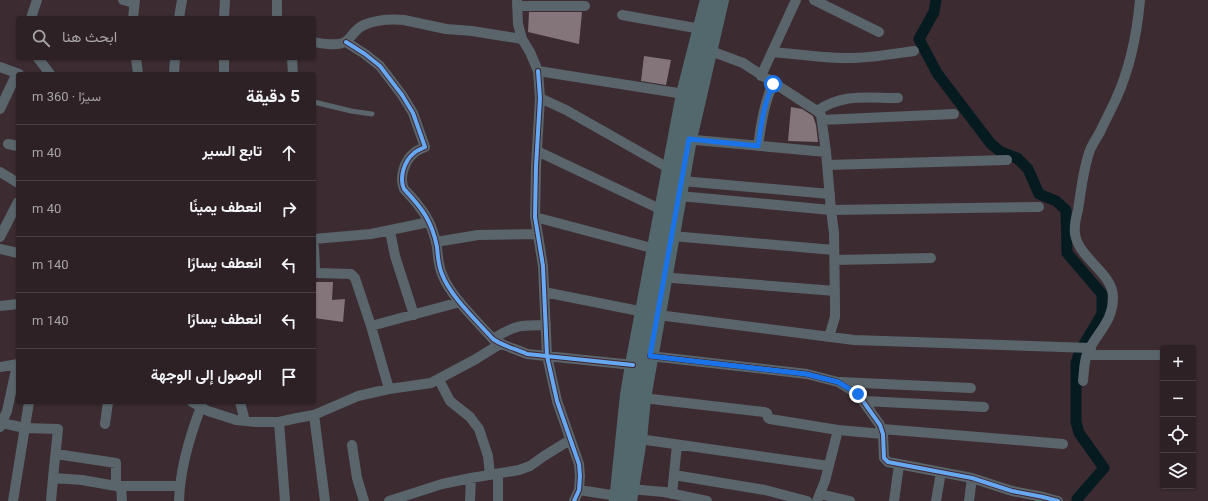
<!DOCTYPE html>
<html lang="ar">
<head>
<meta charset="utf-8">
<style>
  :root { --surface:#2d2126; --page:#392e32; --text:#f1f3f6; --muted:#a7a3a7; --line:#483e43 }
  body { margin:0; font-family:Roboto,Vazirmatn,sans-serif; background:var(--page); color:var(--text); direction:rtl }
  .controls { position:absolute; right:12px; bottom:12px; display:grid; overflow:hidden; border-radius:4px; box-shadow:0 1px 3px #0004 }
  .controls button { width:36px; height:36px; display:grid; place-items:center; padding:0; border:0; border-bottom:1px solid var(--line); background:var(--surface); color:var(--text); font:20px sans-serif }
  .stop { position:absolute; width:12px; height:12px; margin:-9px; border:3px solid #1a73e8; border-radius:50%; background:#fff }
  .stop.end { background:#1a73e8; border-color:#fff; box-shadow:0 1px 4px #0008 }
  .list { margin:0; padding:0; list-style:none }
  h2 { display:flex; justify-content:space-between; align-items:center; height:52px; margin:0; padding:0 16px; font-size:17px }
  h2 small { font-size:13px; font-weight:400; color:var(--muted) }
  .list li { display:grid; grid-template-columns:26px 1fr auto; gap:12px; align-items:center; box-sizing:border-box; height:56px; padding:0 16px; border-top:1px solid var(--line) }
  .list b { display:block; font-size:15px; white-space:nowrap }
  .list em { font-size:13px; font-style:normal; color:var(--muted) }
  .icon { flex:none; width:22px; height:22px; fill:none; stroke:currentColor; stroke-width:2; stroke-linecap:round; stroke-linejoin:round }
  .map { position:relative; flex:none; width:1208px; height:501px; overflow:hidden; direction:ltr }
  .search { position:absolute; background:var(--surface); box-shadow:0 1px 3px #0004; left:16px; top:16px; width:300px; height:44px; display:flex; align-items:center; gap:10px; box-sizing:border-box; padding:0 14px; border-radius:4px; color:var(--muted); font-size:15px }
  .panel { position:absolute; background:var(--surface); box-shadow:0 1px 3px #0004; left:16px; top:72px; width:300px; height:332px; border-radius:4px; direction:rtl }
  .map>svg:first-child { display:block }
</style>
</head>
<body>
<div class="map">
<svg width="1208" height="501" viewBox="0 0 1208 501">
  <rect width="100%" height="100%" fill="#3c2c32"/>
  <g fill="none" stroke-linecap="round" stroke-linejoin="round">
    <!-- canal -->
    <path stroke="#051b20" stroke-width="11" d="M936,0L934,12L919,39L937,73L991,144L1001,152L1017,158L1028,169L1039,194L1056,201L1066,210L1067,253L1102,294V314L1084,344
      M1078,501L1077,499L1104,468L1079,433L1076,422V363L1080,351"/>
  </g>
  <!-- building -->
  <path fill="#83757a" d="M529,12H582L579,44L528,32Z
    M644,56L671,60L666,85L641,81Z
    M791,107L802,109L813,116L816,125L818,142L788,141Z
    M314,282H333L332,300L345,299L343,322L314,318Z"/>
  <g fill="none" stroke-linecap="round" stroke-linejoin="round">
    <!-- lane -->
    <path stroke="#59656a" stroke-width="5" d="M314,102L351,111L372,114"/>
    <!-- street -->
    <path stroke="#59656a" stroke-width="10" d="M123,0L134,3
      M277,0V18
      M517,0L518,24L522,39L530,52L538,71L684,94
      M814,0L879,32
      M517,6H585
      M622,15L701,29
      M31,18L37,0
      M133,18L135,0
      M179,18L182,0
      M224,18L225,0
      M314,42C322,44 338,46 345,42C352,38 354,29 364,25C376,20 391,19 404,20L446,29L472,31L522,39
      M346,42L365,54L380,66L402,95L413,113L425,147C421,149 417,150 414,153C404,161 399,178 404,189C422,208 432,221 437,247C438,256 438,265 442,274C450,296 477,321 493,339C503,346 516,349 527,354L633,365
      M708,50L743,63L817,111L821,115L826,152L831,210L1039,207
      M773,52C796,54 820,58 844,58C867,59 891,54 914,51
      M38,58L50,74
      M136,58L138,74
      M224,58V74
      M292,58L293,74
      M0,67L19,74
      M538,71L540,98L536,166L535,217L543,266L547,356L557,401L579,464L580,476L579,490L574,501
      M174,74L175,58
      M761,76L796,0
      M540,98L566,110L670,169
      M0,109L17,73
      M817,111C843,93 868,98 898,98
      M822,120L954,114
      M684,139L826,152
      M8,144L18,146
      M758,146C761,125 764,103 773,84
      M537,151L662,210
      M827,165L1007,160
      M0,172L18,183
      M682,181L830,194
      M679,196L831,210L834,233L835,305V317L829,337
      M535,217L659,250
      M390,231L395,256L414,315
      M672,236L834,250
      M0,237L18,202
      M314,239L371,234L429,222
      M436,242L478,235L537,234
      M314,247L315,269L317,273L351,274L355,278L371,326L389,389
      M0,249L18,253
      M835,260L931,258
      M660,277L835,291
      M544,292L644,312
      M0,306L18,304
      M658,315L854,340L1091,348
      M371,326L460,302
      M493,339C515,325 520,325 546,325
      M1087,355H1163
      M650,356L807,374L838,382L858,394L880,425L883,434L884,458L888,462L972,478L1012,491L1043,497L1058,501
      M0,367L18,364
      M439,380L450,401L470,417L479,429L488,456L490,475
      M1083,381C1084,372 1084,362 1087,354C1096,333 1113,323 1113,297C1113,273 1079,259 1075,234C1074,226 1076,217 1078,210C1081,191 1083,171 1089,153C1091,146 1096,139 1100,132C1105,121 1111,110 1116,99C1130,68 1137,34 1140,0
      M840,382L971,388
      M643,398L764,412L767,413L768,418L770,419L838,430L883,434
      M864,401L984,407
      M192,402L208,411L236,420L256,422H279L297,418L314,415L358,396L389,389L431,383L476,359L500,344
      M240,402L245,421
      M314,415L325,501
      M279,422L285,501
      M2,423L25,428L58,429L53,478
      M105,424L108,402
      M0,427L7,411L17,365
      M882,429L1063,444
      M639,439L829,466
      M352,445L357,478L364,501
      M56,454L116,463V486
      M498,474V501
      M674,475L765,490L807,501
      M121,486L122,501
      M630,489L664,492L707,501
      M579,490L618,496
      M672,494L677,445
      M820,494L850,501
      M13,501L29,402
      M51,501L53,478L82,480L116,486H179
      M179,501C180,468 189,438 201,407
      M389,501L442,484L471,478L519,470L530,466L544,456L570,440
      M470,501L471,478
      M817,501L825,481L838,430
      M894,501L899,465
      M936,501L941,472
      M969,501L972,478"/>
    <!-- primary -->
    <path stroke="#52686d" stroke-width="16" d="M617,501L628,395L633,365L684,94L708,0
      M629,501L639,439L643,398L689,139L721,0"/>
    <!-- cycleway casing -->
    <g stroke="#422631" stroke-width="6">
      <path id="cycleway" d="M346,42L365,54L380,66L402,95L413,113L425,147C421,149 417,150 414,153C404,161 399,178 404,189C422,208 432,221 437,247C438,256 438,265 442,274C450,296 477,321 493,339C503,346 516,349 527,354L633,365
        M538,71L540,98L536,166L535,217L543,266L547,356L557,401L579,464L580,476L579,490L574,501
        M650,356L807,374L838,382L858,394L880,425L883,434L884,458L888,462L972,478L1012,491L1043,497L1058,501"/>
    </g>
    <!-- cycleway -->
    <use href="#cycleway" stroke="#66a8f1" stroke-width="4"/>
  </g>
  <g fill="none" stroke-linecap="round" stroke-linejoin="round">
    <!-- route -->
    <path stroke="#1a73e8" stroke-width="5" d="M773,84C764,103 761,125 758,146L689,139L650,356L806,374L838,382L858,394"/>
  </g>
</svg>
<div class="controls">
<button>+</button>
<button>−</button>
<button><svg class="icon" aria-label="locate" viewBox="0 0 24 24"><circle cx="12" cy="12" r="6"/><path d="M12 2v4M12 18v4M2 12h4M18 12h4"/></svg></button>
<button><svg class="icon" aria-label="layers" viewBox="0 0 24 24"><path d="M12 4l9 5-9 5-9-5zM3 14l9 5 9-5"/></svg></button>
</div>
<div class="stop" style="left:773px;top:84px"></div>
<div class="stop end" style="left:858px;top:394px"></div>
<div class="search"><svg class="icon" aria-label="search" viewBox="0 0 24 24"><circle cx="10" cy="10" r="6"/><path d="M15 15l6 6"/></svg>ابحث هنا</div>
<section class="panel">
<h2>5 دقيقة<small>سيرًا · 360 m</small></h2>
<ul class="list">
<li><svg class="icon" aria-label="ahead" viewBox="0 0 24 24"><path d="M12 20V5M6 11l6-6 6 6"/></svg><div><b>تابع السير</b></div><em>40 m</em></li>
<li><svg class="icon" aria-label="right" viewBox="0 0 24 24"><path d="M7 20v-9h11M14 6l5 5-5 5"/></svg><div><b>انعطف يمينًا</b></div><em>40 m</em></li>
<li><svg class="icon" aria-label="left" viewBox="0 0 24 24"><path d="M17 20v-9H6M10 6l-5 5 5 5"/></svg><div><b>انعطف يسارًا</b></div><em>140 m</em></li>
<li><svg class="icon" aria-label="left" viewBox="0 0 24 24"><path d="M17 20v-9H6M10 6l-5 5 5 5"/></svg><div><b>انعطف يسارًا</b></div><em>140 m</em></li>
<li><svg class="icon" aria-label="arrive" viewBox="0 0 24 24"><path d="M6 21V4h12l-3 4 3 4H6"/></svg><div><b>الوصول إلى الوجهة</b></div></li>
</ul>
</section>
</div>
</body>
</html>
